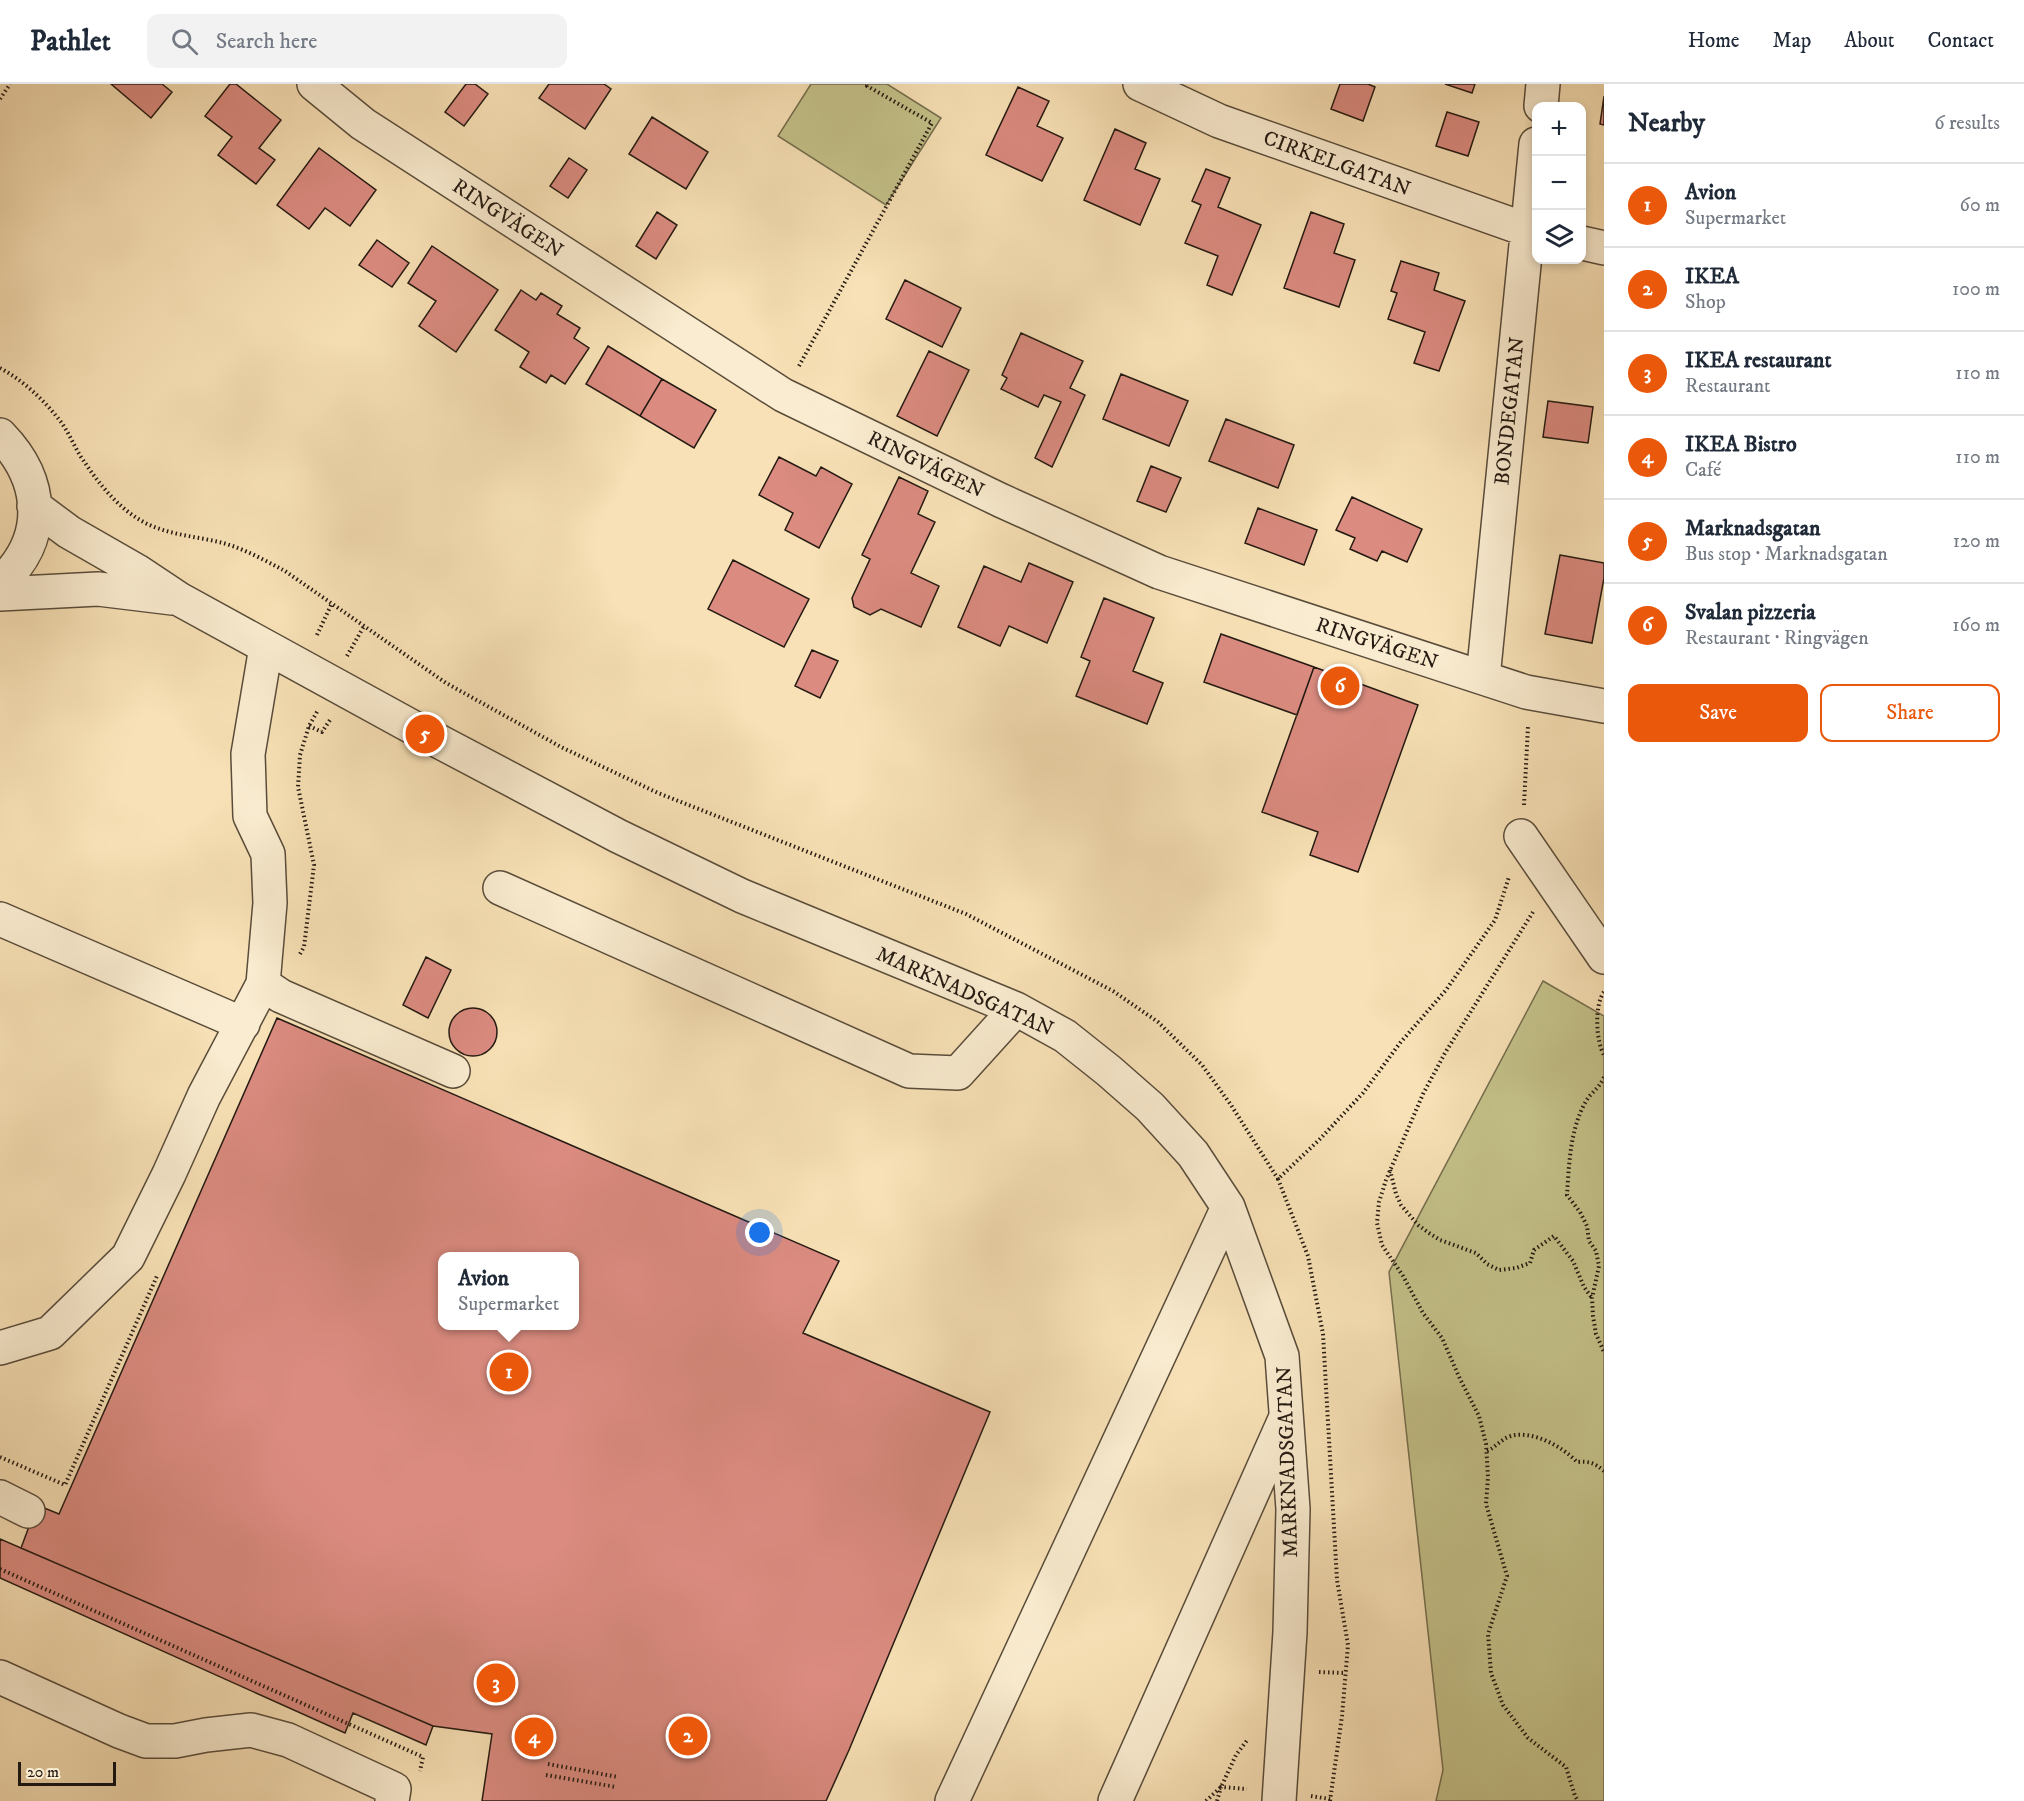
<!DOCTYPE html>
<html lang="en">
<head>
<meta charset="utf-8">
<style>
  :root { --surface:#fff; --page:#f2f2f3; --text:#1f2937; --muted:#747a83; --line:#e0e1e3; --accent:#ea580c }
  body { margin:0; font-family:"IM FELL DW Pica",serif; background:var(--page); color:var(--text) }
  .controls { position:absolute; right:18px; top:18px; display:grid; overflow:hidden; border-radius:12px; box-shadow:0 3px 9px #0003 }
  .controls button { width:54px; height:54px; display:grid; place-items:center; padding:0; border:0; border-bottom:2px solid var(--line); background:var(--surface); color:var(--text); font:30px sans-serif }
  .scale { position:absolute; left:18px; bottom:15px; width:98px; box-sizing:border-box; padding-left:6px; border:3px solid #241a12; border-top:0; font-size:16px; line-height:21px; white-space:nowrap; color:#241a12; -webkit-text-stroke:4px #faecd0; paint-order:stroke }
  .you { position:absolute; left:760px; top:1149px; width:21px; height:21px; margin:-15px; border:4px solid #fff; border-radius:50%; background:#1a73e8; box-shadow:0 0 0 9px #1a73e833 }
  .badge { display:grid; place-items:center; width:39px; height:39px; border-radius:50%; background:var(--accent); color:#fff; font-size:20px; font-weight:700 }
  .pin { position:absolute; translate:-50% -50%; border:3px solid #fff; box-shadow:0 2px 6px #0006 }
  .popup { position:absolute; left:438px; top:1168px; width:141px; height:78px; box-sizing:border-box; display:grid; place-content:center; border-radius:12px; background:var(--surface); filter:drop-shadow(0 2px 4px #0005); font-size:20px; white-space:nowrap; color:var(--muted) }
  .popup b { font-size:22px; color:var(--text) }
  .popup::after { content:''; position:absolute; left:50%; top:100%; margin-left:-12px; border:12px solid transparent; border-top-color:var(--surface) }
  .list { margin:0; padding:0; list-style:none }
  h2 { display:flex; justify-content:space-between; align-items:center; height:78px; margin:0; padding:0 24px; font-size:26px }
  h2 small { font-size:20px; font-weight:400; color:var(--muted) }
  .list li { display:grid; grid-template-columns:39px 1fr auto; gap:18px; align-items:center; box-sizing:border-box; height:84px; padding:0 24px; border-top:2px solid var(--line) }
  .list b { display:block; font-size:22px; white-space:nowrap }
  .list p { margin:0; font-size:20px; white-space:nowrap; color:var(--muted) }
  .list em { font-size:20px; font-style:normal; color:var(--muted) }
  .actions { display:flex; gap:12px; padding:18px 24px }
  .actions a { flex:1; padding:14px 0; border:2px solid var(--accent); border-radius:12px; text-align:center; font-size:21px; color:var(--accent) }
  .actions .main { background:var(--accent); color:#fff }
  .icon { flex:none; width:33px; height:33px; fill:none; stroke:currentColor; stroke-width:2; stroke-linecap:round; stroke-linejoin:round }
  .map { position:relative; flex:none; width:1604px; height:1717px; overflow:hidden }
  header { display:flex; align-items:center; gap:36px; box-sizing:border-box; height:84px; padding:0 30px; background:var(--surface); border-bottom:2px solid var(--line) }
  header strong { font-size:28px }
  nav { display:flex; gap:33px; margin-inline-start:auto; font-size:21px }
  .search { width:420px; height:54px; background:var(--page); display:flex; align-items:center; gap:15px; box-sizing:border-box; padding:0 21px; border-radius:12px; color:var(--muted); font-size:22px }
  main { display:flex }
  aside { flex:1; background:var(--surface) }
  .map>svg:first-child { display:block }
</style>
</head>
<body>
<header>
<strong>Pathlet</strong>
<div class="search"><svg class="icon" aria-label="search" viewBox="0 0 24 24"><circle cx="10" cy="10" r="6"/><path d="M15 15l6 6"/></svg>Search here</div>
<nav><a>Home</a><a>Map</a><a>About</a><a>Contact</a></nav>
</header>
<main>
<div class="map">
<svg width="1604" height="1717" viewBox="0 0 1604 1717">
  <rect width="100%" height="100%" fill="#f8e1b6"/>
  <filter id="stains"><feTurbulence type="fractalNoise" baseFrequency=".00333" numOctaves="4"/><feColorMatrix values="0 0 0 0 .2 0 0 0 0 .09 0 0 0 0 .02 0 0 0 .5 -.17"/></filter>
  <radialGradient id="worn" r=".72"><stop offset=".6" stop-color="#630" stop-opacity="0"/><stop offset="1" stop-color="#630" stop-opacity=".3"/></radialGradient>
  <!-- green -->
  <path fill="#c4c189" stroke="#746e4e" stroke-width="1.5" d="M811,0H887L941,34L886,121L778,52Z
    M1543,897L1604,932V1717H1436L1443,1686L1389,1188Z"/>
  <!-- building -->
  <path fill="#db8b80" stroke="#241a12" stroke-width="1.5" fill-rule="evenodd" d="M111,0H162L172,8L151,34Z
    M230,0H236L281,36L259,64L275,76L256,100L218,71L232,53L205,32Z
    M466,0H475L488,10L464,42L445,28Z
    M549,0H604L611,5L585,45L539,14Z
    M1340,0H1368L1375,3L1363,37L1331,25Z
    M1445,0H1475L1472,9Z
    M1018,3L1049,17L1037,42L1063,54L1042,97L986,71Z
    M1604,12V41L1600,40Z
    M1447,28L1479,38L1468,72L1436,62Z
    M652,33L708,68L686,105L629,70Z
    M1115,45L1146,59L1135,85L1160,95L1140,141L1084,116Z
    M319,64L376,106L350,142L325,124L309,145L277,121Z
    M569,74L587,86L568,114L550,102Z
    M1206,85L1230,94L1218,123L1261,141L1232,211L1207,201L1218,172L1185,159L1201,121L1192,117Z
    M657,128L677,141L656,175L636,162Z
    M1311,128L1344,140L1334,169L1355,176L1339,223L1284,204Z
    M377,156L409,179L392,203L359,181Z
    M432,162L498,206L456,268L419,242L436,217L408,199Z
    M1401,177L1439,189L1434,206L1465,217L1439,287L1414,279L1425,248L1388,235L1397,209L1391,207Z
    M905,196L961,224L942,263L886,235Z
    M521,206L536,216L541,209L562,222L557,230L580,244L574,254L589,264L565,300L551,291L546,299L520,283L529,268L495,246Z
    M1021,249L1083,277L1070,304L1085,311L1052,383L1035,374L1061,318L1044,311L1038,323L1001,305L1007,294L1002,291Z
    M608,262L662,295L640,332L586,300Z
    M929,267L969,286L937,352L897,332Z
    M1121,290L1188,317L1169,362L1103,335Z
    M662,295L716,326L694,364L640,332Z
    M1548,317L1593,323L1588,359L1543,353Z
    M1226,335L1294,361L1278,404L1209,377Z
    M779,373L816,392L821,383L852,400L819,464L785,446L793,429L759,411Z
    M1151,382L1181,394L1166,428L1137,417Z
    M899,393L928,407L918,430L935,438L911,489L939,502L921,543L881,525L870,531L854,523L852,514L870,475L862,471Z
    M1352,413L1422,445L1407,478L1382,467L1377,477L1350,465L1355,454L1336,446Z
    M1258,424L1317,446L1304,481L1245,459Z
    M1560,471L1604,479V494L1592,559L1545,550Z
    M733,476L809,515L784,563L708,525Z
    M1029,479L1073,498L1047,559L1009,542L1000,562L958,543L984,482L1021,498Z
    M1104,514L1154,534L1133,587L1163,599L1147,640L1076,612L1090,577L1081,573Z
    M1221,550L1314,583L1297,631L1204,598Z
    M812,566L838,577L820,614L795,602Z
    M1314,583L1418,621L1358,788L1310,771L1318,748L1262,728Z
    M426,873L451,886L428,934L403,921Z
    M449 948a24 24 0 1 1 48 0a24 24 0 1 1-48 0Z
    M277,934L839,1177L803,1249L990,1328L849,1666L826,1717H482L492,1650L433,1642L21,1464L37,1421L59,1430ZM443,1172H575V1242H443Z
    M0,1455L433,1642L426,1661L353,1629L345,1649L0,1494Z"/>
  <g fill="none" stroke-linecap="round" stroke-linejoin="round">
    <!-- minor casing -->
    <g stroke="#594c3b" stroke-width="36">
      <path id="minor" d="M314,0L363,40L783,311L1000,416L1159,488L1526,608L1604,622
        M1140,0L1219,37L1536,149
        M1541,22L1543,0
        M1582,159L1604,164
        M0,351C44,396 49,455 0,499
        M34,422L69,448L137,487L179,515L425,650L618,752L742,812L1016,925L1065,952L1109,987L1150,1023L1193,1070L1228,1123L1282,1272L1293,1425L1290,1548L1279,1717
        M0,510L98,505L172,514
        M1483,594L1536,60
        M1521,752L1604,873
        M500,804L909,987L958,989L1016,925
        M0,835L243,940
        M263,900L281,912L453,987
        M0,1264L50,1249L128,1173L169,1090L204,1012L263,900L270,819L268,770L250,732L248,670L266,563
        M0,1413L28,1427
        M0,1593L119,1647L146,1657H175L206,1651L251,1646L288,1656L394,1705L392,1717
        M952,1717L1228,1123
        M1115,1717L1286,1333"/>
    </g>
    <!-- path -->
    <path stroke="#241a12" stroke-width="4" stroke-dasharray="1.5 3" stroke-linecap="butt" d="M0,15L10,0
      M799,282L932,39L867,2L868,0
      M0,284C24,297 44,316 61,338C69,349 74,362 81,373C97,397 115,421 140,436C165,451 196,452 223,459C245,465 266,477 285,487L446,599L561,663L658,709L966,830L1113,907L1158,938L1202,981L1231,1021L1278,1095
      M317,551L332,519
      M347,572L364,542
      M309,642L322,648L330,636
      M1524,721L1528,642
      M1533,828L1445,969L1423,1010L1386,1096L1379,1118L1377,1139L1382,1161L1403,1192L1423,1229L1442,1254L1460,1295L1479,1332L1486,1360L1488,1393L1486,1420L1507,1492L1488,1550L1491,1589L1503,1621L1528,1654L1566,1683L1575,1712L1578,1717
      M300,870L304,863L314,781L298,703L300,671L309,642L318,626
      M1604,908C1594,921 1596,958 1604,971
      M1604,993C1599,1005 1590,1009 1585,1019C1570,1046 1569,1081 1567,1111L1580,1128L1587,1142L1589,1157L1596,1167L1599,1182L1592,1214L1593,1232L1596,1250L1604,1268
      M1390,1086L1396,1110L1401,1121L1418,1141L1429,1149L1440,1156L1476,1169L1487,1180L1499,1186L1516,1184L1530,1179L1534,1166L1554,1152L1573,1177L1584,1203L1592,1214
      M1487,1367C1496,1363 1501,1355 1511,1352C1533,1346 1563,1363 1577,1378C1589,1377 1595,1379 1604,1387
      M0,1373L65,1401L157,1192
      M0,1485L423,1673L420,1687
      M1319,1588L1346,1589
      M548,1680L618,1693
      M546,1691L616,1703
      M1311,1712L1330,1715
      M1206,1717L1221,1703L1236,1671L1248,1655
      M1217,1717L1221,1703L1247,1705
      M1330,1717L1342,1632L1348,1561L1337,1496L1323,1250L1308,1172L1278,1095L1319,1056L1363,1009L1400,959L1446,906L1495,836L1509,793"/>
    <!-- minor -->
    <use href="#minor" stroke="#faecd0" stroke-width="33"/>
  </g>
  <g text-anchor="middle" stroke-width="5" stroke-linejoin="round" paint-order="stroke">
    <!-- street labels -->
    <g font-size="21" fill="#241a12" stroke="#faecd0">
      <text transform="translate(1337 79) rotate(20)" y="7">CIRKELGATAN</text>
      <text transform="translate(508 134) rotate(33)" y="7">RINGVÄGEN</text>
      <text transform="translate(1509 327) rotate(-84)" y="7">BONDEGATAN</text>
      <text transform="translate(926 380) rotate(26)" y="7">RINGVÄGEN</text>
      <text transform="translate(1377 559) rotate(18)" y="7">RINGVÄGEN</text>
      <text transform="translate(965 907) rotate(24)" y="7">MARKNADSGATAN</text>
      <text transform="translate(1287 1378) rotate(-92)" y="7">MARKNADSGATAN</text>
    </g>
  </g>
  <rect width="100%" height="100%" filter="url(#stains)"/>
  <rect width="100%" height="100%" fill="url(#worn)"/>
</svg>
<div class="controls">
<button>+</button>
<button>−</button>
<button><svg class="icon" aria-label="layers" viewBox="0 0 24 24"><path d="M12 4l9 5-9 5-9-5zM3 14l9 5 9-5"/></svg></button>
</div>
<div class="scale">20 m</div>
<div class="you"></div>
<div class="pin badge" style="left:509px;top:1288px">1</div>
<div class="popup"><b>Avion</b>Supermarket</div>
<div class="pin badge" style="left:688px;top:1652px">2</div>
<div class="pin badge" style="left:496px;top:1599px">3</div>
<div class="pin badge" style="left:534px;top:1653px">4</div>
<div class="pin badge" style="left:425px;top:650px">5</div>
<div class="pin badge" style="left:1340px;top:602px">6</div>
</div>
<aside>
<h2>Nearby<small>6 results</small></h2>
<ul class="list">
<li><span class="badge">1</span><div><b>Avion</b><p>Supermarket</p></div><em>60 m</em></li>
<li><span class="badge">2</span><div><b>IKEA</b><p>Shop</p></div><em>100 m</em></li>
<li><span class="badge">3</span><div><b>IKEA restaurant</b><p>Restaurant</p></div><em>110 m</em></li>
<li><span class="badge">4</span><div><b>IKEA Bistro</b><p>Café</p></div><em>110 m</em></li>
<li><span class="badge">5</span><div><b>Marknadsgatan</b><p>Bus stop · Marknadsgatan</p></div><em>120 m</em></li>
<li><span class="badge">6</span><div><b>Svalan pizzeria</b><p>Restaurant · Ringvägen</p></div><em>160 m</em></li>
</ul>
<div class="actions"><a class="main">Save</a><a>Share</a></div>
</aside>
</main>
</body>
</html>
